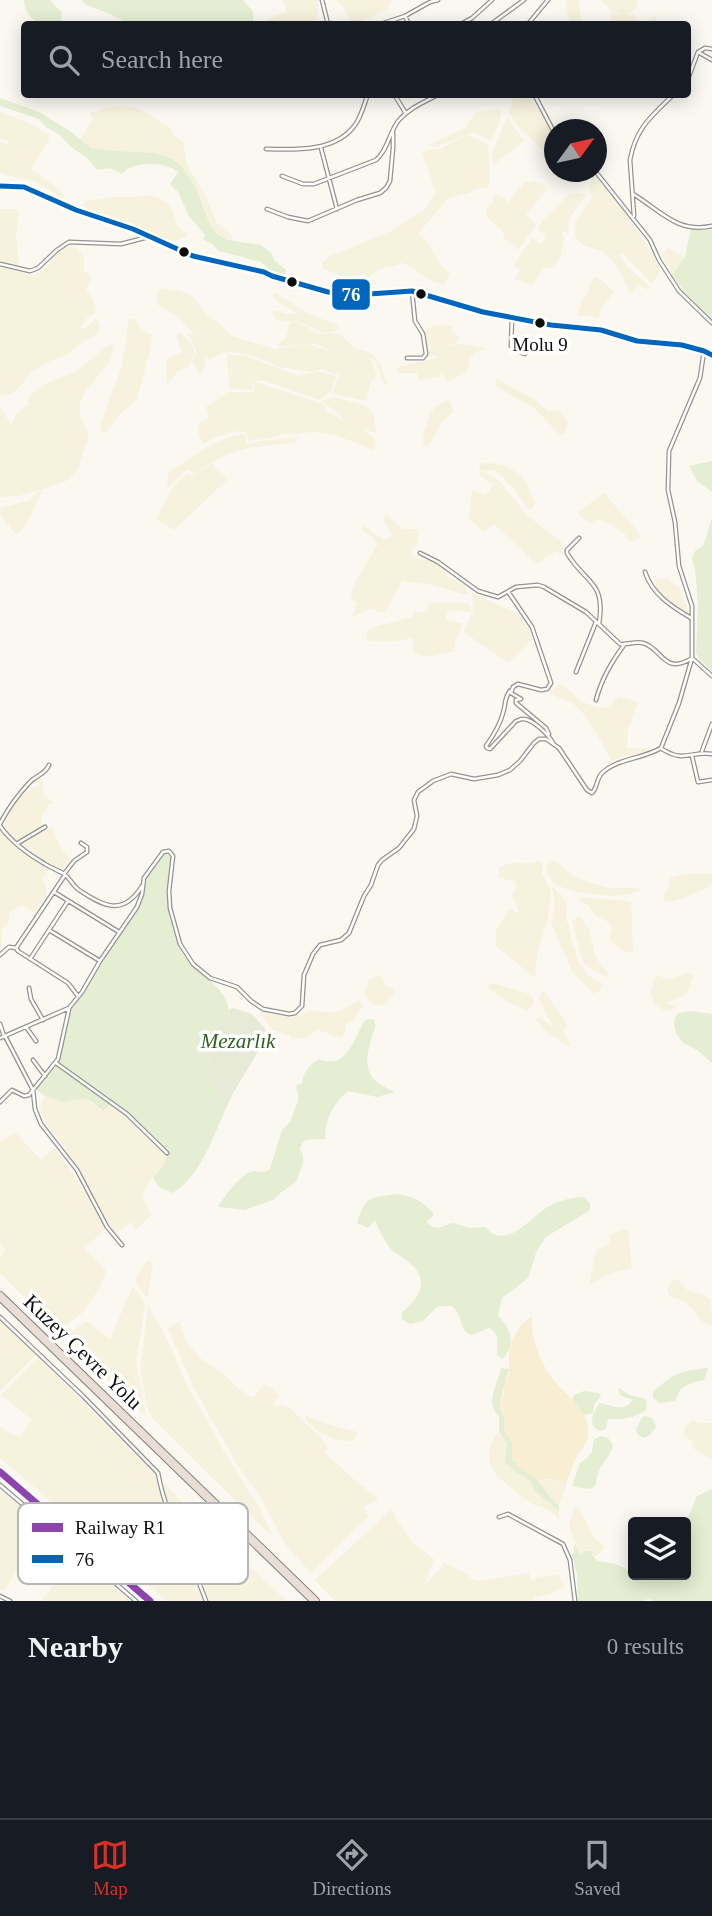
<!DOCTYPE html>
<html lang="en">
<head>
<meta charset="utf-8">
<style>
  :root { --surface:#171b24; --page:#242831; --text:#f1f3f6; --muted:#9ea1a6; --line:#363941; --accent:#d93025 }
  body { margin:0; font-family:"Times New Roman",serif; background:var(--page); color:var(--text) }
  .controls { position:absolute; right:21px; bottom:21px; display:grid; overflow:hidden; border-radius:7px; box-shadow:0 4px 18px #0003 }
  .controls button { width:63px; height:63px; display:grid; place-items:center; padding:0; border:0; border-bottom:2px solid var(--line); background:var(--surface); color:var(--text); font:35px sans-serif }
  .compass { position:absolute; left:544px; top:119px; width:63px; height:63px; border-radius:50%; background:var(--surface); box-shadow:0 4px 18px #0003; rotate:57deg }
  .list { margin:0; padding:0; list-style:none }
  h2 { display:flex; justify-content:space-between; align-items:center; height:91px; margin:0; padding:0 28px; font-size:30px }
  h2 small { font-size:23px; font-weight:400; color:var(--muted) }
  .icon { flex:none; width:38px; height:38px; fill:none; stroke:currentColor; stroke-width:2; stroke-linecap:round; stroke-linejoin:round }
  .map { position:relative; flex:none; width:712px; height:1601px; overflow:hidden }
  .search { position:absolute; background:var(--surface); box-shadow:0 4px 18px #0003; left:21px; right:21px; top:21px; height:77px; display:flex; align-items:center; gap:18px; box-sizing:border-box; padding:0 24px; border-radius:7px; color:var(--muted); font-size:26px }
  .sheet { height:217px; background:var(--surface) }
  nav { display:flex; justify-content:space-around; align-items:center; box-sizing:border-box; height:98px; border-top:2px solid var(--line); background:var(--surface); font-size:19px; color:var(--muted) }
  nav a { display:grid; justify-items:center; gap:4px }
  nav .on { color:var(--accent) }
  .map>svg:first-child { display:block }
</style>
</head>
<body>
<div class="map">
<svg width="712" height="1601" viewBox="0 0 712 1601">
  <rect width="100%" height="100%" fill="#faf8f1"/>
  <!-- farmland -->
  <path fill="#f6f2de" d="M283,0H318V12L315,24H258L287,11Z
    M336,0H391V3L383,12L352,24L344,8Z
    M565,0H578L582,24H570Z
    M601,0H637V7L626,16L633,14L640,24L657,15L655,24H611V11L618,15H621L611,10Z
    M514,95H529L549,125L554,136V146L547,154L524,132L522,133L509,113Z
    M123,106L134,107L144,111L171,129L174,136L183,141L187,165L204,193L217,223L232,236L231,240L222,237L213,229L195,186L173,159L155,153L100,150L89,146L80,140L93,119L89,112H97L103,108Z
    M501,109L500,121L491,141L473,132L436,147L428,145L465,128L475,113Z
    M0,112L23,120L49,135V140L31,169L54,186L63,194L64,199L34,181L9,176L0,173V142L8,145L10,142L0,138Z
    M507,117L524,141L493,165L492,153Z
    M467,135L488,144L490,184L487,187L473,190L472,192L447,199L418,234L428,243L439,263L450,274L443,285L430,281L410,266L399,262L398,265L383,268L367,277L364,273L357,276L348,277L323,269L322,263L330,256L389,232L424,210L436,193L422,151L439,149Z
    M593,174L621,207L651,251L660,270L652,284L622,253L619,255L628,267L650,287L648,290L639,285L632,292H629L622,275L610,258L602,251L584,246L576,238L574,230L576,220L591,199L590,185Z
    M533,181L541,184L547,189L526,215L537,224L518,250L505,239L501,228L499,229L487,216L486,210L493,202L496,193L508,202L523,184L527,182Z
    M579,193L587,194L570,217L568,225L569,233L561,231L564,239L561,254L558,261L550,269L544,267L533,285L514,279L520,270L514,265L532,238L541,244L545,239V235L537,229L544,219L568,195Z
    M148,195L158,197L168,204L173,212L178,227L187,234L186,237L175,241L164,240L82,206L85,202L91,200L113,197H137Z
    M0,209H15L19,213L16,234L19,266L0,261Z
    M70,246L77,248L83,255L85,264L83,271L89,274L91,278L86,289L92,298L96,308L94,313L87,318L80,328L85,329L96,318L100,325L99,331L95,336L84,341L66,355L50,361L33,370L17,390L9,394L0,395V264L30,275H36L46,268L61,251Z
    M668,248L685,257L672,275L662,255Z
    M595,277L604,282L614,292L602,307L598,318L589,316H578L577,313Z
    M160,289L180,291L192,296L210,318L221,325L231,336L275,349L310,345L332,352L317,344L279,347L278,344L284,340L288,332L289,324L293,322L299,323L319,334L332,333L342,336L355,348L368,352L375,357L381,366L387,385H384L376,362L369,356L377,375L370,384L366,401L332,393L340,373L335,374L321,369L312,372L280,367L256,357L235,352L223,353L208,360L206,355L205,366L201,375L193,363L196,350L187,333L195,335L177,316L158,305L156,297Z
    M275,293L309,314L338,325L336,331L324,333L297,321L285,322L278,321L272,313L274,310L287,314H294L295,312L275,300L273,296Z
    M129,318L134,319L142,330L152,335L149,354L137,400L120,414L107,431L104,433L100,429L101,422L122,366Z
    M437,325L451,326L452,331L458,337V341L448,347L460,344L486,348L475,353L469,360V368L464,374L446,382L443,372L440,377L419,380L417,373H398L397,370L398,367L437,358L436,355L427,356L423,333L424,330Z
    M181,333L192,344L194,351L193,357L189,366L177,372L167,385L166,361L169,357L182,353L177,338V335Z
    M110,344L114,348L110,361L85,392L80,403V417L89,435L77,471L66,481L37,491L18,496L0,497V407L11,424L17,413L29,404L28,400L29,396L44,384L75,372Z
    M227,354L245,356L297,375L320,372L336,376L331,391L319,400L265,381H255L252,386L253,390L234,389L229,387Z
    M497,379L535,400L548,411L556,410L561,413L568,422L565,432L560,435L535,409L497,387L495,384Z
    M255,382L323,404L326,407L325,410L342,420L343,419L339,414L323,402L324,400L335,397L367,406L374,416L376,433L366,430L364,431L375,438L376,443L374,450L338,436L315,432L283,434L270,438L249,441L246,432L237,431L216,437L203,444L197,429L199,423L209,418L206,407L228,392H254Z
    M445,401H450L454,411L443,421L431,442L426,447L423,444V436L429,416L435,407Z
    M245,434L246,443H249L279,439L298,438L297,442L247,448L225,455L193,474L188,470L185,471L167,489L168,475L170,471L214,443L232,436Z
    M485,462L506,466L521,475L528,484L531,495L535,502L532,509L529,510L513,488L500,474L493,470H480L479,464Z
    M213,463L216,470L225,475L227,480L174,530L156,519L170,492L180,479L187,473L192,476Z
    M480,471L488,474L498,480L528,516L561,542L564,547L560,554L555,551L537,564L494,524L483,532L469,518L472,490L484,495L488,493L493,484L479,475Z
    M42,491L26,525L20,532L15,534L0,514V508L31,500L34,494Z
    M604,493L633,526L641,537L630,542L625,534L607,522L599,519L590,523L581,517L578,512Z
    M387,515L403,529H417L419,539L416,546L411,550L412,555L420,560H428L438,564L443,568L447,577L466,586L468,595L428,584L402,581L386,611L381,612L369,609L352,617L357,602L351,600L352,591L356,581L378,544L370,535L363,531L362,528L364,526L384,540L393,535L383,519Z
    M667,577L673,584L679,586L690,615L662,595L657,589L654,580Z
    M472,593L516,613L529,629L532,639L508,663L465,633L464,630L473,611Z
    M447,602L469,603L471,607L470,612L447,610L446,620L463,624L455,642V651L433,656H423L414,653L412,638L392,642L371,641L366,638L367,632L374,627L413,617V613L427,611L428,603Z
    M558,684L565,687L581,701L597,708L609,707L619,697L638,702L628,730L627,748L650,749L651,751L623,756L612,761L596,733L582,712L571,702L550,694Z
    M39,778H42L44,795L53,803L47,806L46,811L42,814V828L16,842L8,834L5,827V820H3L9,808L21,793L25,790L28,793L32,788L38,786Z
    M52,827L60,847L70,858L61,870L52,867L36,857L29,849L26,847L22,849L18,844Z
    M0,830L13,844L49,870L42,879L46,886V896L35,913L22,905L9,912L8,926L3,928L1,933L2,949L0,951Z
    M554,860L576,878L608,888H639L640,891L630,894L614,896L581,893L564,888L553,883L547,873L546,866Z
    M531,862H542V873L551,891L548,918L537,954L535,978L496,946V930L510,909L520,914L512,894L517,886L515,881L499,878V867L508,864Z
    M686,874H712V886L681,899L668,902L665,901L663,897L667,890L670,878Z
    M552,886L567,902L566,920L570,927L571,939L579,963L588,975L602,984L600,990L594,994L572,971L551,923L555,905Z
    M580,897L631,901L633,951L626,953L613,943L609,937L612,928L610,923L595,915L589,906L579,900Z
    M579,916L589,929L596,958L607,972L609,978L594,971L583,962L572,922Z
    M688,973L692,975L693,978L688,991L685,995L667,1003L670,1005H677L674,1009L664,1011L652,1000L653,995L649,996L656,975L668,979Z
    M378,975L383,978L385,985L395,990V992L391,998L381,1005H373L366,998L365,993L369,980Z
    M493,983L529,994L533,998V1005L527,1010L510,1003L489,989V985Z
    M543,990L566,1022L567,1028L563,1031L570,1045L569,1047L545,1030L536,1020L539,1017L553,1026L545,1013L542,1004L538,999Z
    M359,1000L363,1006L359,1010L354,1021L346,1024L345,1033L341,1037L332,1036L325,1032L317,1030L307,1038L291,1039V1036L273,1030L259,1013L261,1011L276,1015L289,1017L301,1015L308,1011L335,1012L347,1008Z
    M45,1096L67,1102L84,1098L103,1111L108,1105L134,1124L167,1157L160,1170L149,1181L142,1197L151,1215L136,1230L131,1222L114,1235L82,1177L63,1151L66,1147L55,1136L43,1118L40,1107Z
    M16,1133L41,1160L55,1148L83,1190H86L93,1208L105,1229L85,1248L106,1271L100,1287L83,1312L69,1323L56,1330L0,1273V1257L6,1250L0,1244V1142Z
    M628,1229L632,1268L611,1273L589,1285L596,1250L608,1246L611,1234Z
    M149,1260L153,1264L148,1295L146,1297L139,1288L135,1279L146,1262Z
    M674,1279L678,1280L687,1290L704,1295L711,1300L712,1326L703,1322L686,1302L669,1296L667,1289Z
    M133,1286L143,1301L145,1307L136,1362L146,1416L64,1338L66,1335L85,1322H88L110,1339Z
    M148,1305L165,1335L189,1390L213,1430L223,1450L258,1505L273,1536L265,1530L152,1418L147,1407L140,1368Z
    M0,1321L36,1355L0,1391Z
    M179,1321L187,1343L200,1358L224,1374L239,1389L250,1396L254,1397L264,1384L273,1389L279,1395L273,1404L276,1406L283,1405L290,1408L321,1438L328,1448L325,1453L358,1483L379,1499L363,1507L369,1516L311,1573L285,1544L262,1499L238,1466L194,1388L168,1329Z
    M38,1357L138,1458L156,1473L167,1514L204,1601H167L0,1458V1426L11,1434L20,1437L32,1420L1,1395Z
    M305,1416H307L326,1424L358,1432L352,1442L334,1439L318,1431L305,1420Z
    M692,1420L701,1423H712V1459L691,1447L693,1442L683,1435L685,1427Z
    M498,1431L503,1435L507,1442L505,1458L509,1465L531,1482L535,1490L557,1509L559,1511V1520L549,1510L534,1505L523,1498L496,1475L490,1464L489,1455L490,1446Z
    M537,1478L564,1483L565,1488L559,1506L547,1495L536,1480Z
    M165,1483L184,1505L241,1559L287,1601H209L200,1573L173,1519L164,1487Z
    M0,1487L45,1525L4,1591L0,1590Z
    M578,1506L593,1536L605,1547L597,1556L595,1557L589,1550L580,1556L577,1549L569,1526L573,1511Z
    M392,1509L396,1519L413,1543L434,1559L425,1584L440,1569L443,1562L463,1572L474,1580L480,1581L529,1573L531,1580L558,1574L565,1587L550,1594L534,1598V1601H335L315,1580Z
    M77,1555L131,1601H41Z"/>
  <!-- green -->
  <path fill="#e5eed2" d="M24,0H50L62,13L61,24C55,24 46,26 41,24C31,20 24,10 24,0Z
    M82,0H243L253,12V24H129L110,14L86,5Z
    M0,98L39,112L70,131L83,142L92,148L103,150L155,153L173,159L182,167L195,186L210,224L217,234L228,240L261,245L271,253L274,260L286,270V276L285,278L273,273L261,262L219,251L212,244L203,239L205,235L189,216L178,192L170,184L178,172C166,161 132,161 122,174L110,168L97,170L87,158L71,147L60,135L46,127L39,119L0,106Z
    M712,228V319L686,294L672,275L685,257L691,229L700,230Z
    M712,461V492L697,481L689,466Z
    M712,518V671L699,659L696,653L698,603L695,569L692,558L695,551L703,546Z
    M164,854H168L172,858C171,867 168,876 168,885C166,903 172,933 180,949C194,978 228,980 230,1018L211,1034L215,1048L207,1064V1074L219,1095L225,1111C212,1139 201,1175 173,1193L160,1188L153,1178L162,1167L167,1157L127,1118L109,1105L103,1111L94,1103L84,1098L64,1102L45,1096L36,1089L59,1063L71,1011L140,903L144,892V879Z
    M690,1011L712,1014V1063L697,1050L683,1043L676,1033L674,1023L675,1017L679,1013Z
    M369,1019L374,1020C377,1027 375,1029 372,1036C363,1067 365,1079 395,1092L377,1097L348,1091C333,1104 325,1119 325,1139L306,1140L303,1142L300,1149L303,1156V1163L296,1182L279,1194L273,1200L245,1210L218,1207C224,1197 241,1172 254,1171C261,1171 262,1174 270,1169L282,1130L290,1122L298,1101V1094L296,1086L302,1083C304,1071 309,1065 319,1059C347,1071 354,1038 365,1020Z
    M397,1194C411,1196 427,1202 434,1215L426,1222L433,1227L438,1228L453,1223L470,1228L485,1227C488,1229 490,1233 493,1234C512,1243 532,1217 546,1208C557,1201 569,1198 583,1197L590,1203V1210L546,1237L537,1250L528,1278L502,1298L498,1316C511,1328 517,1346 502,1359L497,1355C496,1344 501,1334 489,1328L471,1335C457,1329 465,1315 451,1306H438L423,1321L410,1324L402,1319V1312C417,1300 430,1284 413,1266C407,1259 398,1256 391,1249C384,1241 379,1230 375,1220L368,1228L357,1223C366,1195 369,1198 397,1194Z
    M501,1368L509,1369L500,1401L501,1410L505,1420L504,1429L513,1445L512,1459C519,1468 528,1471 536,1478C544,1487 549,1498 559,1506V1511L534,1490L531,1482L524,1476L518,1474L506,1463L505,1458L507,1442L499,1432V1416C484,1403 498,1384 501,1368Z
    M708,1368L704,1380C696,1382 684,1384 679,1392C677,1395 677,1399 675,1401L659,1403L653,1398V1392C674,1373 680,1371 708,1368Z
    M618,1387L629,1395L646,1399L647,1409C637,1418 621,1420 608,1419L606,1429L599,1431C586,1423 594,1414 599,1403C611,1405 626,1413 632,1400L620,1395Z
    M584,1391L599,1393L601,1396L594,1405L593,1413L583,1415L572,1399L574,1395Z
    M646,1416L653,1419L656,1427L650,1435L644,1438L638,1435L636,1429L642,1417Z
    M601,1436L608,1438L613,1445C611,1454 607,1458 602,1465C591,1480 606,1495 572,1486L580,1463L587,1458L592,1452L594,1439Z
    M712,1489V1601H655L648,1599L643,1601H578L577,1574L572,1556L575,1544L580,1555L586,1551H590L597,1561L615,1564L633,1572V1575H686V1522L697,1496Z"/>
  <!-- sand -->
  <path fill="#f8eed4" d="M532,1316C530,1339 541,1364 555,1382C568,1397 592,1414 588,1437C587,1445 581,1449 577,1456C572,1465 569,1477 565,1487L564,1483L550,1479H536L517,1466L512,1457L513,1445L504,1429L505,1420L500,1403L504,1393L503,1387L509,1374V1353L512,1340L521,1325Z"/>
  <!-- cemetery -->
  <path fill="#e6ead6" d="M233,1008L252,1014L268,1032V1035L232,1095L225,1111L219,1095L207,1074V1064L215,1048L211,1034L230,1018L229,1009Z"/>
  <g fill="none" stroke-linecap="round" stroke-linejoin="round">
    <!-- street casing -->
    <g stroke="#949390" stroke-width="5">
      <path id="street" d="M322,0L328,24
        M405,16L409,24
        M381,24L405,16L430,2L438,0
        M461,24L472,18L492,0
        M491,24L524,0
        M528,24L548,0
        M698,52L712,60
        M688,79L698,52L705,48L712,49
        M394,94L405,112
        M534,94L554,132
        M321,148L337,209
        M266,149C295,150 336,152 355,125C361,117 364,105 368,94
        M596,172L650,240L659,260L679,291L712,323
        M282,176L303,184H314L376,160C388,150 389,132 399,120C409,108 425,102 439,94
        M0,186L24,187L76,210L133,229L193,256L264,272L272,276L328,292L355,295L412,291L483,312L551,325L601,330L637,341L682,345L704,351L712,355
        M633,194C660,210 677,234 712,226
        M267,209L288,217L308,221L357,200L380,193L386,188L390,181L393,148V132
        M634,216L630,160C636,127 652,116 674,94
        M0,264L30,271L38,268L57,250L69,242L121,244L148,237
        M512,318L511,346L516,351L525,354
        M407,358H423L426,354L423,334L415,321L412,291
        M579,538L567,550V553C585,584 606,580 599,624
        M420,553L438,562L478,591L498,597L516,587L538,585L544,587L586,612L620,644C628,645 635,641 643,643C662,648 664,676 692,658L712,676
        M645,572C652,594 672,607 691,618
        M509,593L532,627L551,683L547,689L541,690L518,684L513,687L511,693L521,699L516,700V703L546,728L549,734
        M576,672L596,622
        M510,691C504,698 506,704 503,713C500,725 493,736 486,746L487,748L490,749L516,721C518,721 520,719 522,719C532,718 549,735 553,743
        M596,700C602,678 611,663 624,645
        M662,749C684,763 690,751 712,754
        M702,751L712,724
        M692,756L698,782L712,780
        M0,824C8,808 17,796 29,783C36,775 45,775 49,765
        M0,826C11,842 28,854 45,864C51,868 58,870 64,874C70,878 73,886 79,890C103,906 123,917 142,886
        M18,843L45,827
        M64,874L74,861L87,852V847L81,843
        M65,875L16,948L18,951L68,983L78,996
        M54,892L119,932
        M49,930L100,961
        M0,955L9,947L16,948
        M30,959L68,901
        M29,988L31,999L43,1020
        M0,1024L4,1036
        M26,1027L36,1041
        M5,1036L33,1090L35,1109L41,1124L77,1170L107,1227L122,1245
        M0,1038L69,1008L82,992L100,961L137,907L142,894L144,878L163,852L169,851L173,856L169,891L170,908L180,944L193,964L210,978L237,987L251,1001L263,1009L289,1014L295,1013L302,1006L304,975L313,954L320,945L341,940L349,933L364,896L371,885L378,865L382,860L399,848L414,829L417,816L414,800L418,792L433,781L451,774L474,779L498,775L510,770L520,761L534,743L539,739H546L559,748L587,790L592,793C598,787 596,779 602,773C618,758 643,759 661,748L679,703L692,658V606L679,566L675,522L668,490L669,451L700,378L704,351
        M33,1060L45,1076
        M56,1063L127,1114L167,1153
        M0,1102L12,1090L24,1096L29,1095L58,1059L69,1009
        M0,1317L83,1396L158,1473C166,1519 191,1558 206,1601
        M0,1485L136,1601
        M499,1517L508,1514L563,1544L570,1560L575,1601
        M0,1596L10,1601"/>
    </g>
    <!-- highway casing -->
    <g stroke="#81807d" stroke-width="10">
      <path id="highway" d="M0,1296L315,1601"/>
    </g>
    <!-- street -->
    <use href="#street" stroke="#fefefd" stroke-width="2.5"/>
    <!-- highway -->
    <use href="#highway" stroke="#e8ded6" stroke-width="8"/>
    <!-- bus-1 casing -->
    <g stroke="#fff" stroke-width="10">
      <path id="bus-1" d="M0,186L24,187L76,210L133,229L193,256L264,272L272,276L328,292L355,295L412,291L483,312L551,325L601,330L637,341L682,345L704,351L712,355"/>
    </g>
    <!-- bus-1 -->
    <use href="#bus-1" stroke="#0065bd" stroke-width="5"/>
    <!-- rail-1 casing -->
    <g stroke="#fff" stroke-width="12">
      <path id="rail-1" d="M0,1472L150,1601"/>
    </g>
    <!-- rail-1 -->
    <use href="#rail-1" stroke="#8e44ad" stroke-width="7"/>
  </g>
  <!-- markers -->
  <g fill="#0d0d0d" stroke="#fff" stroke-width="2.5">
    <circle cx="184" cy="252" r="6"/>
    <circle cx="292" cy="282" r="6"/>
    <circle cx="421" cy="294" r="6"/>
    <circle cx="540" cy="323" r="6"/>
  </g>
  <g text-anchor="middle" stroke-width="7" stroke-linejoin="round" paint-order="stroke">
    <!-- bus labels -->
    <g font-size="19" fill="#0d0d0d" stroke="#fff">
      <text x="540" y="351">Molu 9</text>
    </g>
    <!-- park labels -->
    <g font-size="21" font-style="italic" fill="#326021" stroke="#fff">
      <text x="238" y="1048">Mezarlık</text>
    </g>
    <!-- street labels -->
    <g font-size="21" fill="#0d0d0d" stroke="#fff">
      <text transform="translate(83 1352) rotate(44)" y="7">Kuzey Çevre Yolu</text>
    </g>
  </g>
  <!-- legend -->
  <rect x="18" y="1503" width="230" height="81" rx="10" fill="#fff" stroke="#b6b6b6" stroke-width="2"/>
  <rect x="32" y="1523" width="31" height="9" fill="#8e44ad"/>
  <rect x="32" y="1555" width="31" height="8" fill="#0065bd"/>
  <g font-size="19" fill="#0d0d0d">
    <text x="75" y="1534">Railway R1</text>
    <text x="75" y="1566">76</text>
  </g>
  <rect stroke="#fff" stroke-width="2.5" x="331" y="278" width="40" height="33" rx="7" fill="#0065bd"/>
  <g font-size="19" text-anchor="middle" font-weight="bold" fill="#fff">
    <text x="351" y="301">76</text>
  </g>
</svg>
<div class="controls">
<button><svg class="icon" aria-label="layers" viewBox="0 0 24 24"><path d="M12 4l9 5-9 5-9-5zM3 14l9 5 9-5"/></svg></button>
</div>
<svg class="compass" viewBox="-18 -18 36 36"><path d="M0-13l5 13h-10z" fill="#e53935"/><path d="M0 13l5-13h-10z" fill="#9ea1a6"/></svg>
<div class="search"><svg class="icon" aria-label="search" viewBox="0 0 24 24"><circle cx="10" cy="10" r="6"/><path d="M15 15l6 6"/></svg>Search here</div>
</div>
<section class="sheet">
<h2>Nearby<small>0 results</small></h2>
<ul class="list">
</ul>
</section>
<nav>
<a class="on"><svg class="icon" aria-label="map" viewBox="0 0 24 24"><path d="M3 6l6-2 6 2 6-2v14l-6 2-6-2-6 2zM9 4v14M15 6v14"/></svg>Map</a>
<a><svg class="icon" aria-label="directions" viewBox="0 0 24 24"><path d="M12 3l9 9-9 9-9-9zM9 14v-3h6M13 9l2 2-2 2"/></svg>Directions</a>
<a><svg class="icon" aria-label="saved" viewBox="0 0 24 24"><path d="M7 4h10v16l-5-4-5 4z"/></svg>Saved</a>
</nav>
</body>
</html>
